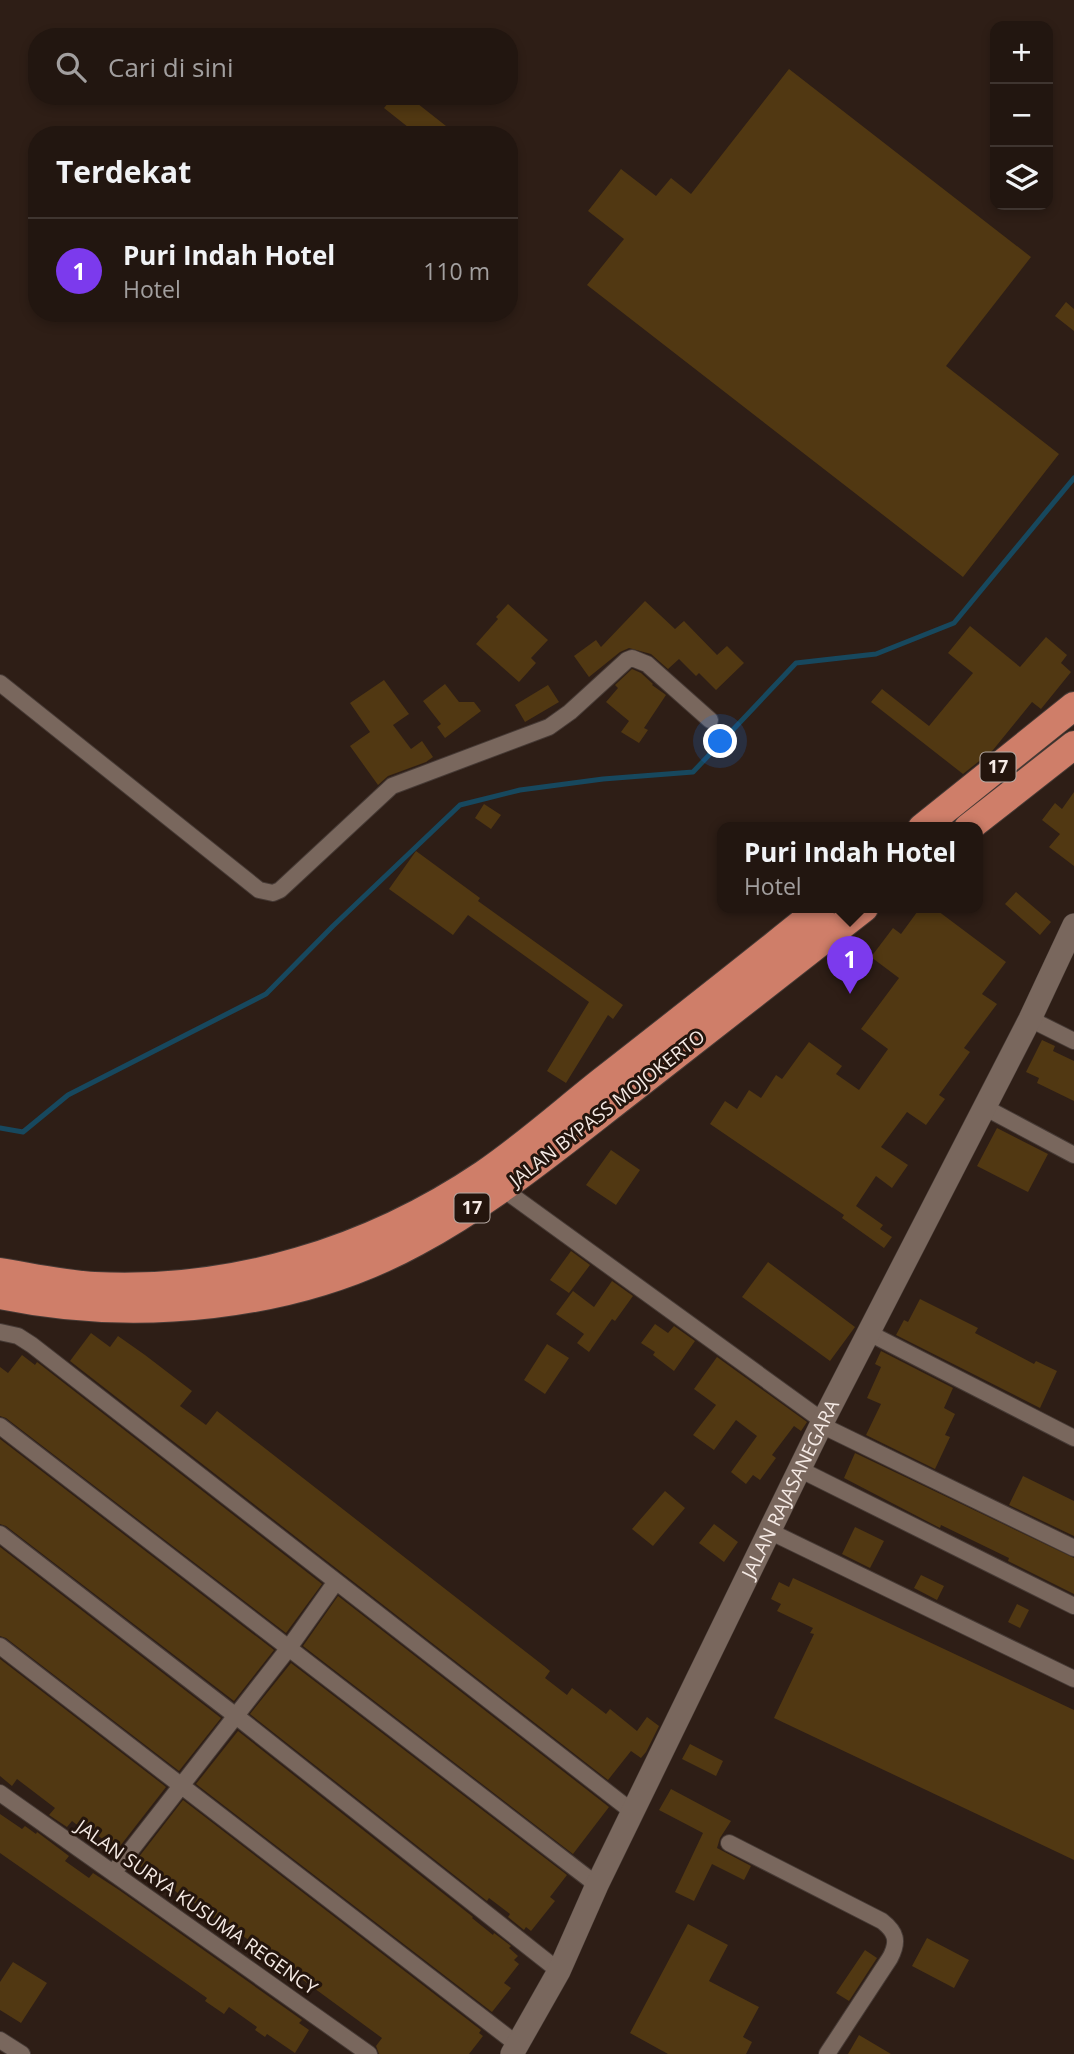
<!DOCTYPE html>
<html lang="id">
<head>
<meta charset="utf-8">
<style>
  :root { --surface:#221610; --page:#2a1f19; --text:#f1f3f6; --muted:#a29f9f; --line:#3f3530; --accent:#7c3aed }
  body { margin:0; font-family:"Open Sans",sans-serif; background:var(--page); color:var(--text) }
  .controls { position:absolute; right:21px; top:21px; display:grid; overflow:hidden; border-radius:14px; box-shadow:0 4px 10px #0003 }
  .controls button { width:63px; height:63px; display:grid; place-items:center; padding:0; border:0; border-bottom:2px solid var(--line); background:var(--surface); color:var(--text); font:35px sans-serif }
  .you { position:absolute; left:721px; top:742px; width:24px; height:24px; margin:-18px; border:5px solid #fff; border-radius:50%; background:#1a73e8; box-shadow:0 0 0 10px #1a73e833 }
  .badge { display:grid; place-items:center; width:46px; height:46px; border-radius:50%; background:var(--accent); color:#fff; font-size:23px; font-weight:700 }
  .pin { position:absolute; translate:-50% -58px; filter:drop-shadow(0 2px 4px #0008) }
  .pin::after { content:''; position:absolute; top:37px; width:24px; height:21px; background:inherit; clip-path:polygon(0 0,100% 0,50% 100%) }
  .popup { position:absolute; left:717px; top:822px; width:266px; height:91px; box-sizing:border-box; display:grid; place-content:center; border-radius:14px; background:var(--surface); filter:drop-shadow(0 2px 5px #0005); font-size:23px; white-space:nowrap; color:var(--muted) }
  .popup b { font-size:26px; color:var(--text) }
  .popup::after { content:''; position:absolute; left:50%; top:100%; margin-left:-14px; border:14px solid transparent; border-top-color:var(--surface) }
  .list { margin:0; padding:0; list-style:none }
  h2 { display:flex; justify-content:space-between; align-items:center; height:91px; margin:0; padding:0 28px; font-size:30px }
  h2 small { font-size:23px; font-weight:400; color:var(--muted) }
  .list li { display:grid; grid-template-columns:46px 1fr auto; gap:21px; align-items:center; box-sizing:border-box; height:105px; padding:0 28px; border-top:2px solid var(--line) }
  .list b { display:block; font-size:26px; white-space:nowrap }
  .list p { margin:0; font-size:23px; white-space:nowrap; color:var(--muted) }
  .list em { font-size:23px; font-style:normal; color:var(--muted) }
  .icon { flex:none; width:38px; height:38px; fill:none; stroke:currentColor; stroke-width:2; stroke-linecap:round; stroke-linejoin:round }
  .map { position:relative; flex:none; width:1074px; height:2054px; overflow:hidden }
  .search { position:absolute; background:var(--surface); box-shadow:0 4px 10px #0003; left:28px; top:28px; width:490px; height:77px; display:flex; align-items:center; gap:18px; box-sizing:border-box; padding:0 24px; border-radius:28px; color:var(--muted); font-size:26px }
  .panel { position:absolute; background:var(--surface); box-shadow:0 4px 10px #0003; left:28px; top:126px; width:490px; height:196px; border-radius:28px }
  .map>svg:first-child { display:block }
</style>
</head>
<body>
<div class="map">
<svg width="1074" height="2054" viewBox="0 0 1074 2054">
  <rect width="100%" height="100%" fill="#2e1e16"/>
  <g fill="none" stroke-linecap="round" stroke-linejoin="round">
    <!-- stream -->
    <path stroke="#17485e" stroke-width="5" d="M0,1128L23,1132L68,1095L266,994L333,926L460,805L520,790L603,779L693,772L796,663L876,654L954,623L1074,478"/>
  </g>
  <!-- building -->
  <path fill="#513812" d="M789,69L1031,257L946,366L1059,454L963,577L587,285L624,239L588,211L621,169L656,196L671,178L691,194Z
    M394,96H408L446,126L439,135H418L384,108Z
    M1066,302L1074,309V331L1055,316Z
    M645,601L675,629L684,621L717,655L727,646L744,663L716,690L699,673L696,676L679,659L668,669L651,654L629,648L620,652L589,677L574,656L596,640L601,647Z
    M508,604L548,640L531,658L536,663L519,682L476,644L498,619L496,617Z
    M970,626L1020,667L1046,637L1067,655L1061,663L1071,672L1041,709L1032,702L993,750L963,774L871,702L882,689L929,726L973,673L948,653Z
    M632,669L641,673L653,684L652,685L666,695L644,728L648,730L639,743L621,732L629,721L606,702L618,688L615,685Z
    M384,680L409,714L393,725L411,749L422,741L433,757L426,762L388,776L378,785L350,746L370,732L350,703Z
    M445,684L459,702H474L481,711L445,738L437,727L441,724L423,701Z
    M548,685L559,702L525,722L515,705Z
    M1074,792V866L1049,847L1060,834L1042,820L1055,803L1062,809Z
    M484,804L501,815L491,829L475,818Z
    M416,851L480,898L478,901L623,1005L613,1019L608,1015L566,1083L547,1071L589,1002L468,915L453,935L389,889Z
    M1016,892L1051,922L1040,935L1005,904Z
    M920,908H934L1006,962L982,994L997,1004L964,1048L970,1052L939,1095L945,1099L926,1125L907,1112L881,1147L908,1165L892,1188L876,1176L856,1206L883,1225L880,1229L892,1237L884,1248L842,1218L844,1215L710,1124L725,1101L737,1109L749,1090L761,1098L776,1075L782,1079L809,1042L842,1066L836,1074L859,1090L888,1049L861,1029L899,978L871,957L893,928L901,934Z
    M1042,1040L1055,1046L1053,1051L1074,1061V1101L1037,1083L1039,1078L1026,1072Z
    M997,1128L1048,1154L1028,1192L977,1166Z
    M611,1150L640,1170L616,1205L586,1185Z
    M571,1251L590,1265L569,1293L550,1280Z
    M768,1262L855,1327L830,1361L742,1297Z
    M612,1281L633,1296L615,1321L612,1319L589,1352L577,1343L584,1334L556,1314L573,1291L594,1307Z
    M920,1299L978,1328L975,1333L1034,1364L1036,1361L1057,1371L1040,1408L896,1335L904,1320L908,1322Z
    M655,1324L668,1333L674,1326L695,1341L674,1371L653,1355L655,1352L641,1343Z
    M91,1333L110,1347L118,1336L145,1355L192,1391L180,1406L206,1425L217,1411L544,1666L550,1671L545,1678L567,1695L572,1688L606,1714L610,1709L637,1731L647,1717L659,1726L646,1752L641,1758L631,1751L608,1780L70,1361Z
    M547,1344L569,1358L545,1394L524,1380Z
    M881,1351L953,1388L944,1408L955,1414L945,1435L950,1437L935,1469L866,1435L881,1404L867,1398L881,1367L875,1364Z
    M22,1355L35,1365L37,1362L322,1584L286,1633L6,1418L0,1416V1367L8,1373Z
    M717,1357L807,1422L801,1431L794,1426L772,1455L776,1458L760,1480L753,1475L746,1484L731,1472L757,1436L736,1420L714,1450L693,1435L716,1405L694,1389Z
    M0,1439L274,1650L234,1701L6,1526L0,1524Z
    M855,1453L1074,1558V1594L1008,1561L1009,1558L941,1525L940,1528L844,1478Z
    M1023,1476L1074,1501V1536L1009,1505Z
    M665,1491L685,1508L653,1546L632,1529Z
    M714,1524L738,1542L724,1562L699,1543Z
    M855,1527L884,1541L870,1568L842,1554Z
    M0,1547L221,1718L179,1771L6,1638L0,1636Z
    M921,1575L944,1586L937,1600L914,1588Z
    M793,1578L1074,1710V1860L774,1718L814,1634L810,1633L813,1628L777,1611L781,1604L771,1599L779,1582L789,1587Z
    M338,1596L609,1807L573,1854L303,1646Z
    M1017,1604L1029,1610L1020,1628L1008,1622Z
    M0,1659L166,1787L117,1850L92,1831L89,1834L72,1821L67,1827L49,1815L55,1808L17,1779L12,1786L0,1776Z
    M291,1663L567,1875L550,1897L555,1901L531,1931L526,1927L524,1930L508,1917L510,1914L489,1898L487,1901L250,1714Z
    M238,1731L473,1917L472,1918L493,1935L494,1933L511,1946L509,1948L518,1956L514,1960L519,1964L504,1983L511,1988L492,2012L196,1784Z
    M690,1744L723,1761L716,1776L682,1759Z
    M671,1789L731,1821L720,1838L717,1848L751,1866L744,1880L712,1864L694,1901L675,1892L703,1833L659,1810Z
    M183,1800L481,2030L479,2033L483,2036L469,2054H379L376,2046L382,2038L224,1922L222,1924L185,1896L184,1898L165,1883L164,1885L135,1862Z
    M0,1814L22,1829L25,1826L36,1834L37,1832L69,1856L65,1861L89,1878L93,1873L119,1890L302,2020L299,2023L309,2030L295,2053L267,2034L265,2037L255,2030L257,2027L229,2007L224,2014L205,2001L207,1998L0,1853Z
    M688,1924L728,1945L709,1981L759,2007L743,2037L752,2042L746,2054H668L630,2033Z
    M927,1938L969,1960L954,1988L912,1966Z
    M865,1950L877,1958L849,2001L836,1993Z
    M13,1962L47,1983L21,2023L0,2010V1982Z
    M859,2035L891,2054H848Z"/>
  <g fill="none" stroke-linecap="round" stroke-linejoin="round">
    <!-- street casing -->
    <g stroke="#463a35" stroke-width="18">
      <path id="street" d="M0,683L259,890L273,893L280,890L392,786L549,727L570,712L627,660L632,658L647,664L710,720
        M1030,1019L1074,1041
        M984,1107L1074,1155
        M503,1189L823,1421
        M0,1332L18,1336L32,1345L634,1813
        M869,1333L1074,1438
        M821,1425L1074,1548
        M0,1426L597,1885
        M801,1470L1074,1606
        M771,1532L1074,1679
        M0,1534L236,1716L559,1971
        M0,1646L518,2045
        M0,1793L369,2054
        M729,1843L882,1921C896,1932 899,1941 890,1958L827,2054
        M113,1873L288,1649L335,1583
        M0,2040L22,2054"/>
    </g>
    <!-- secondary casing -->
    <g stroke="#463a35" stroke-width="24">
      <g id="secondary">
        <path id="s1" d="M512,2054L559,1971L597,1885L823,1421L1030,1019L1074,925"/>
      </g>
    </g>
    <!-- highway casing -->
    <g stroke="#463a35" stroke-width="30">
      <path id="highway" d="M922,828L1074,706
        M968,828L1074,745
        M0,1272C31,1277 63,1284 94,1286C233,1293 370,1251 484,1174C525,1146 562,1113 601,1082C674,1025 748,967 821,908
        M0,1295C134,1323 294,1309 416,1242C494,1200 561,1144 631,1090C708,1029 786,969 864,908"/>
    </g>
    <!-- street -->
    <use href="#street" stroke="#79675d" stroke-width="16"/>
    <!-- secondary -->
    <use href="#secondary" stroke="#79675d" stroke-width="23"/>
    <!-- highway -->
    <use href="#highway" stroke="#cf7e69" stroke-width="28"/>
  </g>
  <g text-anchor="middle" stroke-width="6" stroke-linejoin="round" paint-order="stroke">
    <!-- shield labels -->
    <g fill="#24150d" stroke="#b6aaa4" stroke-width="2">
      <rect x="980.5" y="752.5" width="35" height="29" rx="5"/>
      <rect x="454.5" y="1193.5" width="35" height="29" rx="5"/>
    </g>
    <g font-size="18" font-weight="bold" fill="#f5eae5">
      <text x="998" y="773">17</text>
      <text x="472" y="1214">17</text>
    </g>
    <!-- street labels -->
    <g font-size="19" fill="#f5eae5" stroke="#24150d">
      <text transform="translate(607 1108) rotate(-38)" y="7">JALAN BYPASS MOJOKERTO</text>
      <text dy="7" stroke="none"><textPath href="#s1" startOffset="630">JALAN RAJASANEGARA</textPath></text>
      <text transform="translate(197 1907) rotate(35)" y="7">JALAN SURYA KUSUMA REGENCY</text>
    </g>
  </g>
</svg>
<div class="controls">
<button>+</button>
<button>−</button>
<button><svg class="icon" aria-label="layers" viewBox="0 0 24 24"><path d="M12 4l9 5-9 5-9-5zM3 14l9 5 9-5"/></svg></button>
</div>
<div class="you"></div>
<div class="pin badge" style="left:850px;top:994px">1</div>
<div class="popup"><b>Puri Indah Hotel</b>Hotel</div>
<div class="search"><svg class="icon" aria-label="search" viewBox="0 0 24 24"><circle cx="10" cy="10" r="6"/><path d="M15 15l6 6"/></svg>Cari di sini</div>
<section class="panel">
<h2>Terdekat<small></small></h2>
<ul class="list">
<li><span class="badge">1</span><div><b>Puri Indah Hotel</b><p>Hotel</p></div><em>110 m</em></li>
</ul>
</section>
</div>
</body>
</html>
